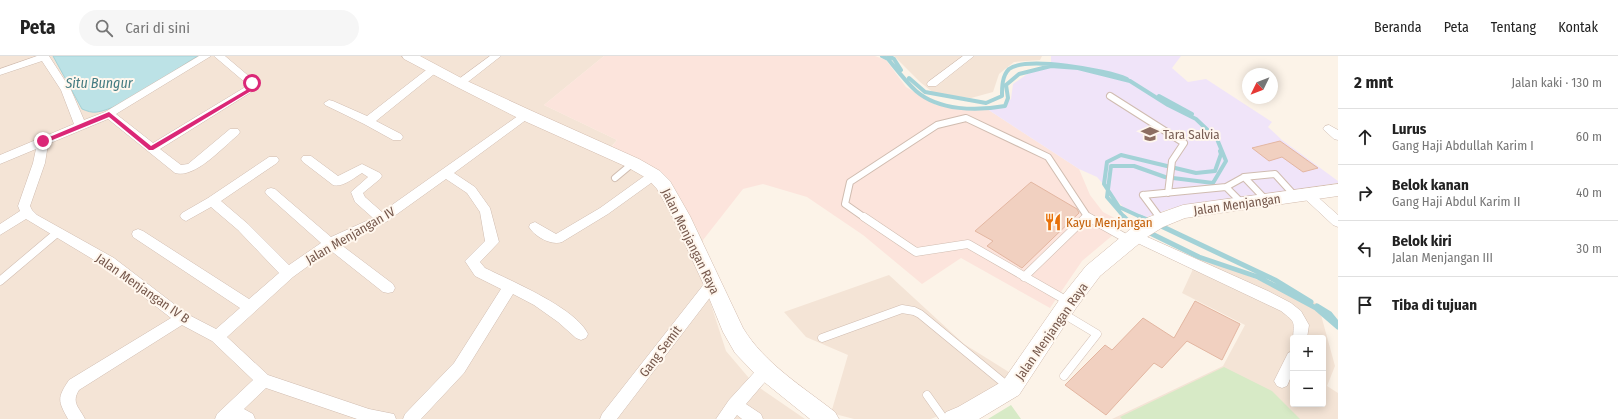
<!DOCTYPE html>
<html lang="id">
<head>
<meta charset="utf-8">
<style>
  :root { --surface:#fff; --page:#f6f6f6; --text:#222; --muted:#767676; --line:#e0e0e0 }
  body { margin:0; font-family:"Fira Sans Condensed",sans-serif; background:var(--page); color:var(--text) }
  .controls { position:absolute; right:12px; bottom:12px; display:grid; overflow:hidden; border-radius:4px; box-shadow:0 2px 10px #0003 }
  .controls button { width:36px; height:36px; display:grid; place-items:center; padding:0; border:0; border-bottom:1px solid var(--line); background:var(--surface); color:var(--text); font:20px sans-serif }
  .compass { position:absolute; left:1242px; top:12px; width:36px; height:36px; border-radius:50%; background:var(--surface); box-shadow:0 2px 10px #0003; rotate:227deg }
  .stop { position:absolute; width:12px; height:12px; margin:-9px; border:3px solid #db2777; border-radius:50%; background:#fff }
  .stop.end { background:#db2777; border-color:#fff; box-shadow:0 1px 4px #0008 }
  .list { margin:0; padding:0; list-style:none }
  h2 { display:flex; justify-content:space-between; align-items:center; height:52px; margin:0; padding:0 16px; font-size:17px }
  h2 small { font-size:13px; font-weight:400; color:var(--muted) }
  .list li { display:grid; grid-template-columns:26px 1fr auto; gap:12px; align-items:center; box-sizing:border-box; height:56px; padding:0 16px; border-top:1px solid var(--line) }
  .list b { display:block; font-size:15px; white-space:nowrap }
  .list p { margin:0; font-size:13px; white-space:nowrap; color:var(--muted) }
  .list em { font-size:13px; font-style:normal; color:var(--muted) }
  .icon { flex:none; width:22px; height:22px; fill:none; stroke:currentColor; stroke-width:2; stroke-linecap:round; stroke-linejoin:round }
  .map { position:relative; flex:none; width:1338px; height:363px; overflow:hidden }
  header { display:flex; align-items:center; gap:24px; box-sizing:border-box; height:56px; padding:0 20px; background:var(--surface); border-bottom:1px solid var(--line) }
  header strong { font-size:19px }
  nav { display:flex; gap:22px; margin-inline-start:auto; font-size:14px }
  .search { width:280px; height:36px; background:var(--page); display:flex; align-items:center; gap:10px; box-sizing:border-box; padding:0 14px; border-radius:22px; color:var(--muted); font-size:15px }
  main { display:flex }
  aside { flex:1; background:var(--surface) }
  .map>svg:first-child { display:block }
</style>
</head>
<body>
<header>
<strong>Peta</strong>
<div class="search"><svg class="icon" aria-label="search" viewBox="0 0 24 24"><circle cx="10" cy="10" r="6"/><path d="M15 15l6 6"/></svg>Cari di sini</div>
<nav><a>Beranda</a><a>Peta</a><a>Tentang</a><a>Kontak</a></nav>
</header>
<main>
<div class="map">
<svg width="1338" height="363" viewBox="0 0 1338 363">
  <rect width="100%" height="100%" fill="#fcf3e8"/>
  <!-- residential -->
  <path fill="#f4e4d6" fill-rule="evenodd" d="M0,0H604L544,49L617,84L610,92L645,107L671,126L703,184L705,230L726,295L754,328L805,363H0Z
    M894,0H1042L1040,4L1014,6L999,18L993,36L971,42L935,38L920,26Z
    M1199,200L1318,248L1335,310L1327,330L1338,337V363H1112L1223,310L1245,269L1182,237ZM1293,282H1323V348H1293Z
    M889,219L964,288L1012,318L989,338L931,363H854L831,357L848,299L806,281L784,256Z"/>
  <!-- commercial -->
  <path fill="#fce4dc" d="M604,0H875L886,4L906,31L936,49L972,54L984,51L1079,113L1090,139L1103,156L1126,168L1082,205L1050,252L961,202L922,228L863,179L807,141L763,128L743,133L703,184L671,126L645,107L610,93L617,84L544,49Z"/>
  <!-- education -->
  <path fill="#f0e4f9" d="M1051,0H1200H1181L1172,12L1188,26L1206,23L1272,66L1268,71L1282,84L1338,125V127L1169,153L1141,163L1123,151L1097,121L1079,113L984,51L1003,50L1011,43L1013,28L1030,16L1045,12L1051,7Z"/>
  <!-- green -->
  <path fill="#d7eac6" d="M1224,311L1272,335L1300,363H1122L1120,361Z
    M1011,349L1021,363H988Z"/>
  <!-- water -->
  <path fill="#bce2e6" stroke="#a3d2d7" d="M53,0H198C174,14 122,53 97,56C92,57 87,55 82,53Z"/>
  <g fill="none" stroke-linecap="round" stroke-linejoin="round">
    <!-- stream-far1 -->
    <path stroke="#a3d2d7" stroke-width="4" d="M882,0L888,3C897,14 906,26 916,35C939,55 977,55 1005,50L1008,42L1006,29L1019,18L1051,10L1078,12L1130,25L1168,49L1196,63L1217,83L1226,105L1213,127L1165,121L1134,110H1111L1107,141L1125,162
      M889,0L894,3L901,14
      M909,22L925,36L986,47L1002,40C1002,31 1002,20 1009,13C1027,0 1106,14 1127,23
      M1159,40L1192,58
      M1143,162L1119,151L1104,128L1107,106L1121,99L1196,117L1215,115L1221,98L1220,95"/>
    <!-- stream -->
    <path stroke="#a3d2d7" stroke-width="5" d="M1124,161L1130,167L1139,172
      M1140,161L1150,165
      M1159,169L1275,224L1311,246
      M1148,176L1199,201L1258,221L1316,252L1338,271
      M1317,250L1330,258L1338,268"/>
  </g>
  <!-- building -->
  <path fill="#f1d0c0" stroke="#e3b6a1" d="M1280,85L1318,112L1303,116L1282,101L1269,105L1252,92Z
    M1031,126L1077,153L1079,157L1022,212L987,190L993,185L975,175Z
    M1195,245L1240,268L1222,304L1187,285L1162,312L1154,307L1106,359L1065,329L1105,289L1112,294L1143,262L1174,282Z"/>
  <g fill="none" stroke-linecap="round" stroke-linejoin="round">
    <!-- lane-far1 casing -->
    <g stroke="#d0bcb0" stroke-width="8">
      <path id="lane-far1" d="M1110,40L1184,87L1172,105L1168,137
        M1244,121L1275,118L1295,140
        M615,122L633,107
        M1226,131L1242,147
        M1143,139L1226,131L1244,121L1266,144
        M1143,139L1160,162
        M865,162L845,148L850,126L937,69L966,62L1048,101L1087,160L1090,162
        M1085,162L1087,160"/>
    </g>
    <!-- lane casing -->
    <g stroke="#d0bcb0" stroke-width="9">
      <path id="lane" d="M864,161L916,196L968,188L1069,246
        M1088,161L1129,184
        M1159,161L1162,164
        M1024,221L1086,161
        M0,225L58,176
        M1062,257L1097,278L1064,320
        M822,282L902,253L914,255L920,258L1010,332
        M927,339L944,363"/>
    </g>
    <!-- street casing -->
    <g stroke="#d0bcb0" stroke-width="1">
      <path id="street" d="M37,0H49L71,34L84,64L105,56L199,0H211L116,58L153,87L247,30V28L214,0H225L257,27L256,33L160,93L181,109L188,108L230,73H238L240,76L238,79C223,91 195,123 175,117L108,63L48,88L45,107L30,150L32,154L37,159L114,202L187,258L216,273L240,252L133,181L132,178L133,175L138,173L143,175L249,243L279,217L238,174L211,151L186,165L182,163L180,160L182,157L208,142L269,101H277L279,104L277,107L221,145L248,168L289,209L321,187L267,139L265,136L267,133L271,132L275,133L331,181L373,162L355,146L351,136L368,121L362,117C354,122 342,132 333,129L303,106L301,103L303,100H311L338,120L362,108L380,117L382,120L380,123L363,137L365,141L382,156L522,57H530L532,59L530,61L454,117L475,131L490,152L499,186L480,206L485,212C511,225 576,252 588,278L586,282L581,284L576,282L558,266L534,249L513,238L464,317L421,363H403L405,358L454,307L501,233L475,220L465,205L485,185L480,156L467,137L446,123L386,166L340,188L393,228L395,232L393,236L388,237L383,236L330,194L293,221L227,281L268,319L369,353L394,358L396,363H357L266,332L244,353L253,358L255,363H215L217,358L253,324L212,285L182,269L79,334C71,347 79,351 85,363H68C58,345 57,342 69,324L171,262L104,210L26,163L0,179V168L20,155L18,150L33,107L36,93L0,108V99L74,68L61,34L42,5L0,19V13Z
        M490,0H501L464,29H456L455,27L456,25Z
        M963,0H974L936,30H928L927,28L928,26Z
        M434,10L438,11L439,13L438,15L376,65L401,78L403,81L401,84H393L364,68L325,49L324,47L329,44L333,45L367,60L430,11Z
        M1329,69L1338,74V84L1334,83L1323,73L1325,70Z
        M654,115L658,116L660,119L658,122L608,158L562,186C551,190 534,180 529,171L530,168L535,166L556,178L600,152L650,116Z
        M1307,134L1311,135L1338,159V171L1333,169L1303,141L1301,138L1303,135Z
        M1134,175L1268,235L1291,247L1301,255L1309,269L1307,282L1293,283C1294,264 1296,267 1281,255L1129,183L1128,180L1129,177Z
        M713,222L718,223L720,227L718,231L617,363H600L602,358L708,223Z
        M1293,295C1293,310 1294,316 1287,330L1282,332L1277,330L1274,325L1288,297Z
        M766,307L771,309L774,314L771,319L746,348L761,358L763,363H742L737,359L734,363H716L729,344L761,309Z"/>
    </g>
    <!-- secondary casing -->
    <g stroke="#d3bcae" stroke-width="1">
      <path id="secondary" d="M402,0H420L465,24L532,55L639,103L660,115L670,125L690,160L743,272C764,307 803,331 835,356L839,363H810L758,321L735,297L723,276L703,227L672,160L657,133L648,123L627,111L520,63L455,30L404,3Z
        M1338,128V140L1185,162L1163,171L1147,181L1100,220L1076,252L1019,339L979,363H942L946,356L958,351L1003,325L1062,240L1086,210L1133,171L1149,161L1183,149Z"/>
    </g>
    <!-- lane-far1 -->
    <use href="#lane-far1" stroke="#fff" stroke-width="6"/>
    <!-- lane -->
    <use href="#lane" stroke="#fff" stroke-width="8"/>
    <!-- street -->
    <use href="#street" fill="#fff" fill-rule="evenodd"/>
    <!-- secondary -->
    <use href="#secondary" fill="#fff" fill-rule="evenodd"/>
  </g>
  <!-- route -->
  <path fill="#db2777" d="M252,26L255,27V31L251,35L153,94H149L109,61L45,87L40,85L109,56L151,90L248,33L249,27Z"/>
  <!-- icons -->
  <defs>
    <g id="school-bare" transform="scale(1.38)"><path d="M0-5L7-2L0 1L-7-2ZM-4 1L0 2.5L4 1V4Q0 6-4 4Z" fill="#8d6e63" stroke="#fff7ee" stroke-width="2.5" paint-order="stroke"/></g>
    <g id="restaurant-bare" transform="scale(1.38)"><path d="M-5-6h1v4h1v-4h1v4h1v-4h1v5L-1.5 .5V6h-2V.5L-5-1ZM5-6V6H3V1.5H1.5Q1.5-4 5-6Z" fill="#e8710a" stroke="#fff7ee" stroke-width="2.5" paint-order="stroke"/></g>
  </defs>
  <g fill-rule="evenodd">
    <use href="#school-bare" x="1150" y="78"/>
    <use href="#restaurant-bare" x="1053" y="166"/>
  </g>
  <g text-anchor="middle" stroke-width="4" stroke-linejoin="round" paint-order="stroke">
    <!-- education labels -->
    <g font-size="13" fill="#785e54" stroke="#fff7ee" text-anchor="start">
      <text x="1163" y="83">Tara Salvia</text>
    </g>
    <!-- street labels -->
    <g font-size="13" fill="#76584c" stroke="#fff7ee">
      <text transform="translate(1237 148) rotate(-8)" y="5">Jalan Menjangan</text>
      <text transform="translate(350 179) rotate(-30)" y="5">Jalan Menjangan IV</text>
      <text transform="translate(691 185) rotate(64)" y="5">Jalan Menjangan Raya</text>
      <text transform="translate(143 232) rotate(35)" y="5">Jalan Menjangan IV B</text>
      <text transform="translate(1051 275) rotate(-55)" y="5">Jalan Menjangan Raya</text>
      <text transform="translate(660 295) rotate(-53)" y="5">Gang Semit</text>
    </g>
    <!-- food labels -->
    <g font-size="13" fill="#c56008" stroke="#fff7ee" text-anchor="start">
      <text x="1066" y="171">Kayu Menjangan</text>
    </g>
    <!-- water labels -->
    <g font-size="14" font-style="italic" fill="#437b81" stroke="#fff7ee">
      <text x="99" y="32">Situ Bungur</text>
    </g>
  </g>
</svg>
<div class="controls">
<button>+</button>
<button>−</button>
</div>
<svg class="compass" viewBox="-18 -18 36 36"><path d="M0-13l5 13h-10z" fill="#e53935"/><path d="M0 13l5-13h-10z" fill="#767676"/></svg>
<div class="stop" style="left:252px;top:27px"></div>
<div class="stop end" style="left:43px;top:85px"></div>
</div>
<aside>
<h2>2 mnt<small>Jalan kaki · 130 m</small></h2>
<ul class="list">
<li><svg class="icon" aria-label="ahead" viewBox="0 0 24 24"><path d="M12 20V5M6 11l6-6 6 6"/></svg><div><b>Lurus</b><p>Gang Haji Abdullah Karim I</p></div><em>60 m</em></li>
<li><svg class="icon" aria-label="right" viewBox="0 0 24 24"><path d="M7 20v-9h11M14 6l5 5-5 5"/></svg><div><b>Belok kanan</b><p>Gang Haji Abdul Karim II</p></div><em>40 m</em></li>
<li><svg class="icon" aria-label="left" viewBox="0 0 24 24"><path d="M17 20v-9H6M10 6l-5 5 5 5"/></svg><div><b>Belok kiri</b><p>Jalan Menjangan III</p></div><em>30 m</em></li>
<li><svg class="icon" aria-label="arrive" viewBox="0 0 24 24"><path d="M6 21V4h12l-3 4 3 4H6"/></svg><div><b>Tiba di tujuan</b></div></li>
</ul>
</aside>
</main>
</body>
</html>
